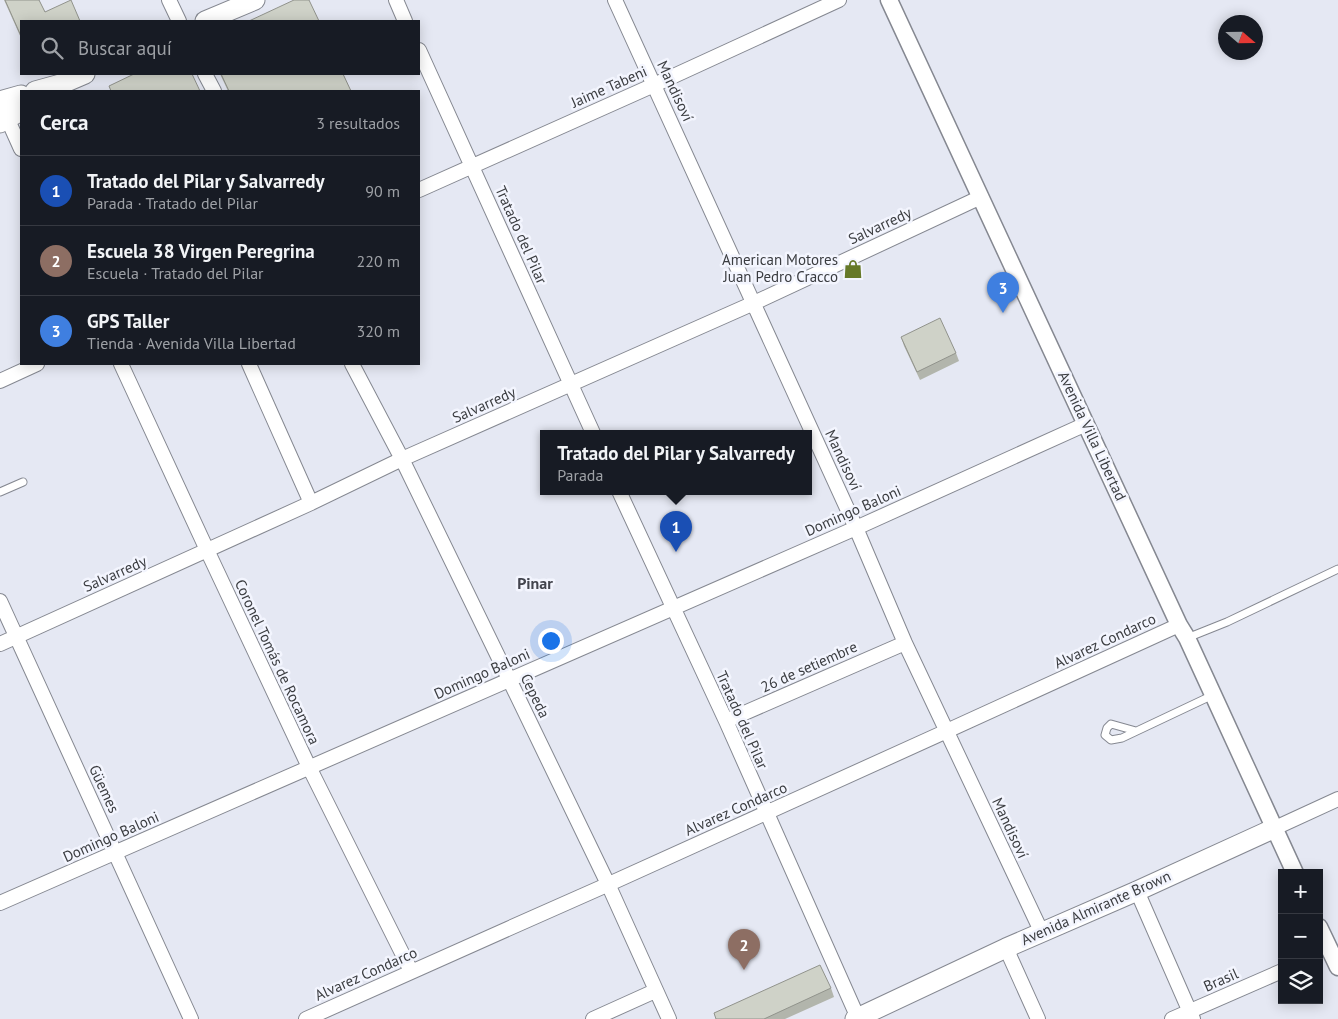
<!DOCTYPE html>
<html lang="es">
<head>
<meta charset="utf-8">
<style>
  :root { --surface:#171b24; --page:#20242c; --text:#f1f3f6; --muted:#9ea1a6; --line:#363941; --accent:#1a73e8 }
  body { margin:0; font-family:"PT Sans",sans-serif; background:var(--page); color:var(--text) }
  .controls { position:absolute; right:15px; bottom:15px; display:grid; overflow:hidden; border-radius:0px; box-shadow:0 2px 12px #0003 }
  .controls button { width:45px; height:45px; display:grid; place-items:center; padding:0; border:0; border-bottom:1px solid var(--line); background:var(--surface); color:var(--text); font:25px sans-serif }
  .compass { position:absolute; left:1218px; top:15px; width:45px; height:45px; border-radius:50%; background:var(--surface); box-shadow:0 2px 12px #0003; rotate:110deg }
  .you { position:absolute; left:550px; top:640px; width:18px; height:18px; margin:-12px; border:4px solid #fff; border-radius:50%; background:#1a73e8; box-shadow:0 0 0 8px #1a73e833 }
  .badge { display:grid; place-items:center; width:32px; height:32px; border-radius:50%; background:var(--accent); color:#fff; font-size:16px; font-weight:700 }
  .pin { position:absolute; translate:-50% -41px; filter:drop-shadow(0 1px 2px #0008) }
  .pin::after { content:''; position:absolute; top:26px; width:18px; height:15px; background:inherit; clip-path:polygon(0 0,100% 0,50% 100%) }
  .popup { position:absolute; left:540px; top:430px; width:272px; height:65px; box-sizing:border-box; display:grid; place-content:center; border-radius:0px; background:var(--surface); filter:drop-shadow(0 1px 4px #0005); font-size:16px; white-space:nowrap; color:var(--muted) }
  .popup b { font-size:19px; color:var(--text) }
  .popup::after { content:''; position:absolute; left:50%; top:100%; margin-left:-10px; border:10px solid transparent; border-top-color:var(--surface) }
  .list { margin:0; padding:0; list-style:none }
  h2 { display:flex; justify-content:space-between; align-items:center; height:65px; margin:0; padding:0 20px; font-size:21px }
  h2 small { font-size:16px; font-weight:400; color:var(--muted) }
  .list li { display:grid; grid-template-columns:32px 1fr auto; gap:15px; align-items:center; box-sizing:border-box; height:70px; padding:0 20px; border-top:1px solid var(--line) }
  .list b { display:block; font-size:19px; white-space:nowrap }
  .list p { margin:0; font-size:16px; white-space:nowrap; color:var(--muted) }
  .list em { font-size:16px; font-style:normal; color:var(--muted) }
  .icon { flex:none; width:28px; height:28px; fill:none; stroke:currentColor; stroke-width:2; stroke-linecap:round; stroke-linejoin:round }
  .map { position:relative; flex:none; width:1338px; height:1019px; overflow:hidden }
  .search { position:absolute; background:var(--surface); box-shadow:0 2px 12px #0003; left:20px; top:20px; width:400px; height:55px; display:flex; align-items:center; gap:12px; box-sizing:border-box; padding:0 18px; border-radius:0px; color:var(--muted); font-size:19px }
  .panel { position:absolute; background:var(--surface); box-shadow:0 2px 12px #0003; left:20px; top:90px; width:400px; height:275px; border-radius:0px }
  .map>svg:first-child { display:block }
</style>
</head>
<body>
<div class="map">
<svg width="1338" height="1019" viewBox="0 0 1338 1019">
  <rect width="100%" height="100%" fill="#e5e8f3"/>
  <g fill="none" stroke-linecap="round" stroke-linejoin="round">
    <!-- service casing -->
    <g stroke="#858891" stroke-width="9">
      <path id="service" d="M0,492L23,482
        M1187,638L1227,622L1338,569
        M1136,731L1111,724L1107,728L1105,735L1111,740L1122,738L1213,695"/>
    </g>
    <!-- minor casing -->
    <g stroke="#858891" stroke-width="16">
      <path id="minor" d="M169,0L179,21
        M396,0L405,21
        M615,0L856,528L905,643L1042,933
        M419,50L593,433
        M205,74L214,91
        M4,111L21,149
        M419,190L654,85L839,0
        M121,364L207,550L309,767L411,971
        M249,364L311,503
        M352,364L402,459L509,679L608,884L669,1019
        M0,381L37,364
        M619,491L726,721L858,1018
        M0,601L191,1019
        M0,644L311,503L402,459L754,303L981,197
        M726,721L905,643
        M1275,828L1338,799
        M1137,891L1193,1019
        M0,903L856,528L1086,424
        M1006,948L1038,1019
        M306,1019C407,973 508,929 609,884C800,798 989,712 1179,625
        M593,1019L655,991
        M1172,1019L1282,971"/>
    </g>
    <!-- tertiary casing -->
    <g stroke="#858891" stroke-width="19">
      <path id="tertiary" d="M889,0L1179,625L1187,638L1295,873
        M1319,927L1338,967"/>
    </g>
    <!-- secondary casing -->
    <g stroke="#858891" stroke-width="21">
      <path id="secondary" d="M205,21L255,0
        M35,91L64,83L85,74
        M0,101L21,95
        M0,123L21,111
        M855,1019L1006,948L1137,891L1275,828"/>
    </g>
    <!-- service -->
    <use href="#service" stroke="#fff" stroke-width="7"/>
    <!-- minor -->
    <use href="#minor" stroke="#fff" stroke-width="14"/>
    <!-- tertiary -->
    <use href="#tertiary" stroke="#fff" stroke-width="16"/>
    <!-- secondary -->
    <use href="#secondary" stroke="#fff" stroke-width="19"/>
  </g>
  <!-- wall -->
  <path fill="#b2b5ac" d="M4,0H39L45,12L80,21H21V38Z
    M220,74H343L351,91H228Z
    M901,337L956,353L959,361L920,380L904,346Z
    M831,988L834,997L785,1019H716L714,1013Z"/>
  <!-- building -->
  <path fill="#cfd2c8" stroke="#91938c" d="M5,0H39L45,12L71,0L80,21H21V36Z
    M294,0H309L319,21H249Z
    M134,74H192L200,91H111L109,86Z
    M221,74H343L351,91H229Z
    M940,318L956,353L917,372L901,337Z
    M820,965L831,988L764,1019H716L714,1013Z"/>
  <!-- icons -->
  <defs>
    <g id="shop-bare" transform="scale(1.5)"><path d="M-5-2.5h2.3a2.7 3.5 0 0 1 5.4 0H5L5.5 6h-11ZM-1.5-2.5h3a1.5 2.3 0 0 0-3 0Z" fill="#667928" stroke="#f3f5fe" stroke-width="2.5" paint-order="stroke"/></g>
  </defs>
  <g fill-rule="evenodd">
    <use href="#shop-bare" x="853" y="269"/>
  </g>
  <g text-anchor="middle" stroke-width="5" stroke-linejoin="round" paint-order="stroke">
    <!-- street labels -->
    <g font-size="15" fill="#3b3d41" stroke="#f3f5fe">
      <text transform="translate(609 87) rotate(-24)" y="5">Jaime Tabeni</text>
      <text transform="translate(675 91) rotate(65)" y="5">Mandisoví</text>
      <text transform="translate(880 226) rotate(-25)" y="5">Salvarredy</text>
      <text transform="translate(521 235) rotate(66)" y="5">Tratado del Pilar</text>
      <text transform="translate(484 405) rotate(-24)" y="5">Salvarredy</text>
      <text transform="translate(1092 436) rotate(65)" y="5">Avenida Villa Libertad</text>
      <text transform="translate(843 460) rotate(65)" y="5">Mandisoví</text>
      <text transform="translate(853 511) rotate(-24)" y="5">Domingo Baloni</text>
      <text transform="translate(115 574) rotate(-24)" y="5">Salvarredy</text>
      <text transform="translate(1105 641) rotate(-25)" y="5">Alvarez Condarco</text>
      <text transform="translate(277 662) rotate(65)" y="5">Coronel Tomás de Rocamora</text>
      <text transform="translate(809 667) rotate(-24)" y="5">26 de setiembre</text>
      <text transform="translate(482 674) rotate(-24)" y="5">Domingo Baloni</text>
      <text transform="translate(535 696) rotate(64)" y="5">Cepeda</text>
      <text transform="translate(742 720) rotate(66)" y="5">Tratado del Pilar</text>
      <text transform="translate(104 789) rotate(65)" y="5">Güemes</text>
      <text transform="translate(736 809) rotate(-24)" y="5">Alvarez Condarco</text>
      <text transform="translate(1010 828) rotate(65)" y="5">Mandisoví</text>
      <text transform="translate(111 837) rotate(-24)" y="5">Domingo Baloni</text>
      <text transform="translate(1096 908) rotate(-24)" y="5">Avenida Almirante Brown</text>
      <text transform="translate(366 974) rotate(-24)" y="5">Alvarez Condarco</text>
      <text transform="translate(1221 980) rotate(-24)" y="5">Brasil</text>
    </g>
    <!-- poi labels -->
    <g font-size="15" fill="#3b3d41" stroke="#f3f5fe" text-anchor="end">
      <text x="838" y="265">American Motores<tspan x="838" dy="17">Juan Pedro Cracco</tspan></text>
    </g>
    <!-- neighbourhood labels -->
    <g font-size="16" font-weight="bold" fill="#43454e" stroke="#f3f5fe">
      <text x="535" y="589">Pinar</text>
    </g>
  </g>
</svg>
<div class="controls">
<button>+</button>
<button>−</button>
<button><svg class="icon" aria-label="layers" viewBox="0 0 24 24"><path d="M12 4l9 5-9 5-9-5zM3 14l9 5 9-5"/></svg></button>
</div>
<svg class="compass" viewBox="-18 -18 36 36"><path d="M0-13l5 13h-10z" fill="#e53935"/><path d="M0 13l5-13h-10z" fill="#9ea1a6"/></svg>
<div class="you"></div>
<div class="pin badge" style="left:676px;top:552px;background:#1a4fb4">1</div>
<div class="popup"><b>Tratado del Pilar y Salvarredy</b>Parada</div>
<div class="pin badge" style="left:744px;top:970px;background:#8d6e63">2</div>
<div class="pin badge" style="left:1003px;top:313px;background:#3f7fe0">3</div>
<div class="search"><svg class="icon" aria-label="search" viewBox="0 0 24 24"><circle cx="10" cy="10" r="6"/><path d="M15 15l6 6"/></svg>Buscar aquí</div>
<section class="panel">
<h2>Cerca<small>3 resultados</small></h2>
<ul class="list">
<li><span class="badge" style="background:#1a4fb4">1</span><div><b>Tratado del Pilar y Salvarredy</b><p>Parada · Tratado del Pilar</p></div><em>90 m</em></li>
<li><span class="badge" style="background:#8d6e63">2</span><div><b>Escuela 38 Virgen Peregrina</b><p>Escuela · Tratado del Pilar</p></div><em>220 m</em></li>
<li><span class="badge" style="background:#3f7fe0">3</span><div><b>GPS Taller</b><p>Tienda · Avenida Villa Libertad</p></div><em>320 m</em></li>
</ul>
</section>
</div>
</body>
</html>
